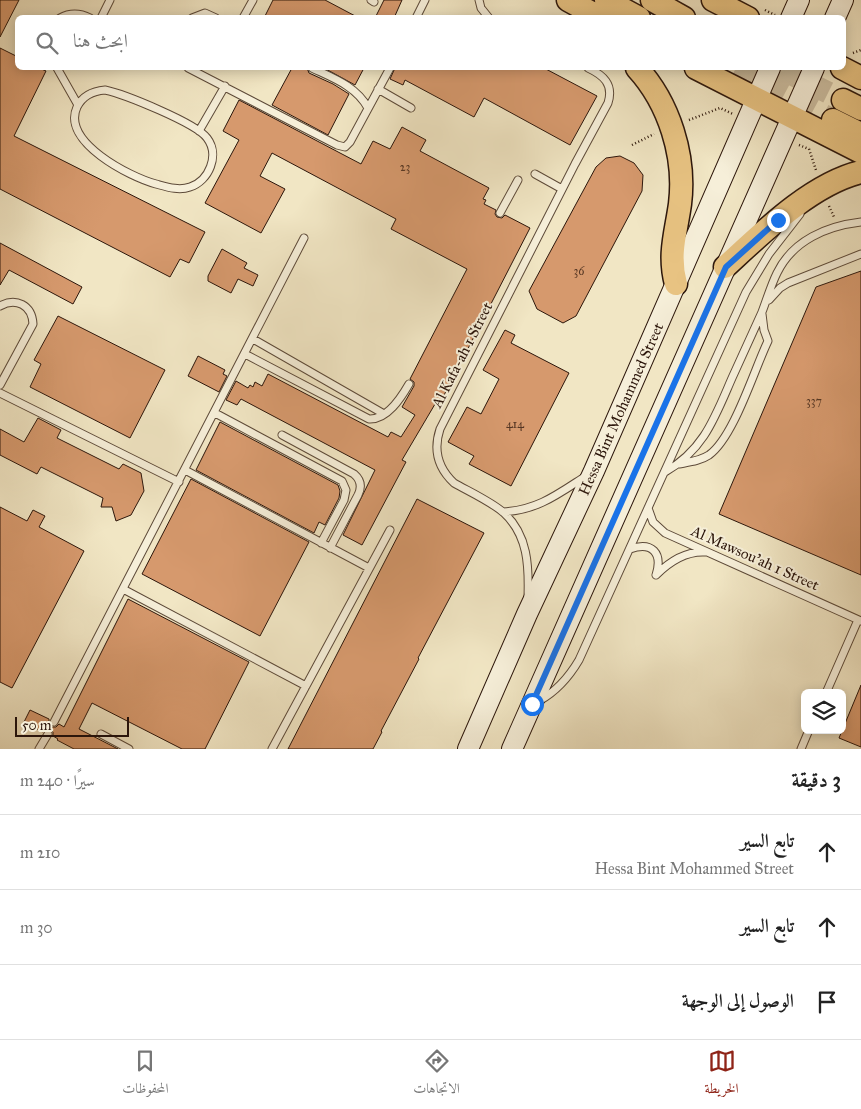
<!DOCTYPE html>
<html lang="ar">
<head>
<meta charset="utf-8">
<style>
  :root { --surface:#fff; --page:#f2f2f2; --text:#222; --muted:#767676; --line:#e0e0e0; --accent:#8f2418 }
  body { margin:0; font-family:"IM FELL Great Primer",Amiri,serif; background:var(--page); color:var(--text); direction:rtl }
  .controls { position:absolute; right:15px; bottom:15px; display:grid; overflow:hidden; border-radius:8px; box-shadow:0 2px 12px #0003 }
  .controls button { width:45px; height:45px; display:grid; place-items:center; padding:0; border:0; border-bottom:1px solid var(--line); background:var(--surface); color:var(--text); font:25px sans-serif }
  .scale { position:absolute; left:15px; bottom:12px; width:114px; box-sizing:border-box; padding-left:5px; border:2px solid #2c160b; border-top:0; font-size:14px; line-height:18px; white-space:nowrap; color:#2c160b; -webkit-text-stroke:4px #f6efd9; paint-order:stroke }
  .stop { position:absolute; width:15px; height:15px; margin:-11px; border:4px solid #1a73e8; border-radius:50%; background:#fff }
  .stop.end { background:#1a73e8; border-color:#fff; box-shadow:0 1px 5px #0008 }
  .list { margin:0; padding:0; list-style:none }
  h2 { display:flex; justify-content:space-between; align-items:center; height:65px; margin:0; padding:0 20px; font-size:21px }
  h2 small { font-size:16px; font-weight:400; color:var(--muted) }
  .list li { display:grid; grid-template-columns:32px 1fr auto; gap:15px; align-items:center; box-sizing:border-box; height:75px; padding:0 20px; border-top:1px solid var(--line) }
  .list b { display:block; font-size:19px; white-space:nowrap }
  .list p { margin:0; font-size:16px; white-space:nowrap; color:var(--muted) }
  .list em { font-size:16px; font-style:normal; color:var(--muted) }
  .icon { flex:none; width:28px; height:28px; fill:none; stroke:currentColor; stroke-width:2; stroke-linecap:round; stroke-linejoin:round }
  .map { position:relative; flex:none; width:861px; height:749px; overflow:hidden; direction:ltr }
  .search { position:absolute; background:var(--surface); box-shadow:0 2px 12px #0003; left:15px; right:15px; top:15px; height:55px; display:flex; align-items:center; gap:12px; box-sizing:border-box; padding:0 18px; border-radius:8px; color:var(--muted); font-size:19px }
  .sheet { height:290px; background:var(--surface) }
  nav { display:flex; justify-content:space-around; align-items:center; box-sizing:border-box; height:70px; border-top:1px solid var(--line); background:var(--surface); font-size:14px; color:var(--muted) }
  nav a { display:grid; justify-items:center; gap:2px }
  nav .on { color:var(--accent) }
  .map>svg:first-child { display:block }
</style>
</head>
<body>
<div class="map">
<svg width="861" height="749" viewBox="0 0 861 749">
  <rect width="100%" height="100%" fill="#f1e6c4"/>
  <filter id="stains"><feTurbulence type="fractalNoise" baseFrequency=".004" numOctaves="4"/><feColorMatrix values="0 0 0 0 .2 0 0 0 0 .09 0 0 0 0 .02 0 0 0 .5 -.17"/></filter>
  <radialGradient id="worn" r=".72"><stop offset=".6" stop-color="#630" stop-opacity="0"/><stop offset="1" stop-color="#630" stop-opacity=".3"/></radialGradient>
  <!-- building -->
  <path fill="#d6996d" stroke="#2c160b" d="M0,0H19L0,37Z
    M273,0H325L359,18H264Z
    M384,0H402L394,18H375Z
    M0,48L18,57V68H39L46,71L14,136L205,232L189,263L180,259L170,277L0,189Z
    M292,68H307L309,73L333,84L349,94L328,135L272,105Z
    M324,68H364L355,85Z
    M395,68H544L597,96L570,145L484,98L474,117L405,80L403,85L390,79Z
    M239,100L361,164L373,141L390,149L402,127L426,140L420,151L489,188L483,199L486,200L484,204L496,210L495,214L497,217L502,218L505,215L530,228L441,401L438,399L402,460L406,462L362,545L343,535L375,470L241,399L237,405L226,400L236,381L248,388L250,385L253,387L255,382L262,386L268,374L388,437L391,432L401,437L415,415L402,407L414,386V382L410,379L467,269L391,229L396,219L272,153L260,176L285,189L261,233L205,203L239,140L223,131Z
    M620,156L634,163L643,175L642,191L576,316L563,323L537,309L529,291L596,167L606,158Z
    M0,243L82,287L73,304L9,270L0,285Z
    M222,249L247,263L244,268L258,275L253,286L238,279L231,293L208,281V276Z
    M861,271V575L719,514L816,287Z
    M58,316L165,370L130,438L30,387L41,364L34,360Z
    M505,330L515,335L511,343L569,373L511,486L469,464L474,456L448,442L467,407L481,414L499,379L483,370Z
    M198,356L225,370L223,374L227,376L219,392L188,376Z
    M38,418L61,430L57,438L119,469L123,464L141,473L144,491L131,515L116,521L112,507H101L103,498L41,467L37,474L0,455V429L24,442Z
    M220,422L338,485L340,491L339,498L325,525L319,522L314,533L196,470Z
    M191,479L309,542L260,636L142,574Z
    M417,499L484,533L418,658L419,659L381,731L382,732L373,749H288Z
    M0,507L27,521L33,510L45,516L39,527L84,551L12,688L0,682Z
    M128,599L249,662L205,749H182L92,703L79,729L118,749H74L57,740L58,739L53,736V732L50,729H46L43,732L24,722L30,710L49,719V724L52,727H56L59,724L64,727Z
    M861,685V747L839,738Z"/>
  <g fill="none" stroke-linecap="round" stroke-linejoin="round">
    <!-- primary-tunnel -->
    <path stroke="#cabc9f" stroke-width="22" stroke-dasharray="22 11" stroke-linecap="butt" d="M736,68L833,120
      M779,68L843,100"/>
    <!-- lane casing -->
    <g stroke="#5d4a39" stroke-width="9">
      <path id="lane" d="M371,0L374,2
        M479,0L481,8L489,18
        M60,18C71,12 80,13 90,18
        M101,18L110,0
        M192,18L205,13L216,18
        M243,18L253,0
        M416,18L425,0
        M57,68L78,105
        M188,68L337,145L345,147L350,142L390,68
        M312,68C333,78 356,86 368,108
        M378,89L411,108
        M105,90C124,94 196,123 207,138C220,155 209,181 190,187C179,191 167,187 156,184C130,177 61,142 77,107C83,95 93,91 105,90Z
        M199,131L225,86
        M535,174L562,189
        M500,213L518,180
        M769,300L780,288L788,283L861,254
        M0,306C16,297 32,305 33,324L0,385
        M253,339L384,414
        M245,354L369,419C387,420 401,398 409,384
        M0,393L179,482
        M215,413L342,481L346,490L344,500L321,543
        M282,435L354,474C361,480 362,487 358,495L330,548
        M679,464C690,462 700,461 709,455C734,437 754,370 768,341L764,330L762,314
        M185,470L369,568
        M665,472C704,450 715,417 732,378C742,356 752,334 762,312C767,299 771,285 777,273C793,240 827,226 861,222
        M648,508L653,522L665,533L861,621
        M503,512C538,510 558,494 586,476
        M630,549C652,541 663,553 656,575
        M656,575C669,562 686,551 705,552
        M123,589L306,686
        M528,597C529,566 528,535 504,513C492,502 468,491 454,483C438,468 433,450 440,429L575,164L608,103C614,84 603,75 588,68
        M826,693L858,620
        M539,701C557,691 569,677 579,660L746,292L769,254L800,214
        M54,722L304,238
        M101,734L129,749
        M39,749L48,734
        M272,749L390,530
        M801,749L809,730"/>
    </g>
    <!-- secondary casing -->
    <g stroke="#2c160b" stroke-width="22">
      <path id="secondary" d="M791,18L799,0
        M835,18L843,0
        M468,749L527,614L594,471L770,68
        M512,749L814,68"/>
    </g>
    <!-- primary casing -->
    <g stroke="#2c160b" stroke-width="25">
      <path id="primary" d="M568,0L601,18
        M606,0L639,18
        M652,0L684,18
        M713,0L748,18
        M637,68C669,103 686,156 680,204C676,233 668,254 676,284
        M696,68L861,152
        M842,68L861,78
        M843,100L861,109
        M833,120L861,134
        M725,267C762,233 811,184 861,172"/>
    </g>
    <!-- path -->
    <path stroke="#2c160b" stroke-width="2.5" stroke-dasharray="1 2.5" stroke-linecap="butt" d="M765,10L775,15
      M853,53L861,50
      M689,120L720,108L733,114
      M632,145L654,134
      M799,145L809,149
      M809,149L816,170
      M829,206L834,217"/>
    <!-- lane -->
    <use href="#lane" stroke="#f6efd9" stroke-width="7"/>
    <!-- secondary -->
    <use href="#secondary" stroke="#f6efd9" stroke-width="20"/>
    <!-- primary -->
    <use href="#primary" stroke="#e8c382" stroke-width="22"/>
  </g>
  <g fill="none" stroke-linecap="round" stroke-linejoin="round">
    <!-- route -->
    <path stroke="#1a73e8" stroke-width="6" d="M532,704L726,267L778,220"/>
  </g>
  <g text-anchor="middle" stroke-width="4" stroke-linejoin="round" paint-order="stroke">
    <!-- number labels -->
    <g font-size="12" fill="#563724">
      <text x="405" y="171">23</text>
      <text x="579" y="275">36</text>
      <text x="814" y="405">337</text>
      <text x="515" y="428">414</text>
    </g>
    <!-- street labels -->
    <g font-size="15" fill="#2c160b" stroke="#f6efd9">
      <text transform="translate(462 355) rotate(-63)" y="5">Al Kafa-ah 1 Street</text>
      <text transform="translate(621 409) rotate(-66)" y="5">Hessa Bint Mohammed Street</text>
      <text transform="translate(755 558) rotate(24)" y="5">Al Mawsou'ah 1 Street</text>
    </g>
  </g>
  <rect width="100%" height="100%" filter="url(#stains)"/>
  <rect width="100%" height="100%" fill="url(#worn)"/>
</svg>
<div class="controls">
<button><svg class="icon" aria-label="layers" viewBox="0 0 24 24"><path d="M12 4l9 5-9 5-9-5zM3 14l9 5 9-5"/></svg></button>
</div>
<div class="scale">50 m</div>
<div class="stop" style="left:532px;top:704px"></div>
<div class="stop end" style="left:778px;top:220px"></div>
<div class="search"><svg class="icon" aria-label="search" viewBox="0 0 24 24"><circle cx="10" cy="10" r="6"/><path d="M15 15l6 6"/></svg>ابحث هنا</div>
</div>
<section class="sheet">
<h2>3 دقيقة<small>سيرًا · 240 m</small></h2>
<ul class="list">
<li><svg class="icon" aria-label="ahead" viewBox="0 0 24 24"><path d="M12 20V5M6 11l6-6 6 6"/></svg><div><b>تابع السير</b><p>Hessa Bint Mohammed Street</p></div><em>210 m</em></li>
<li><svg class="icon" aria-label="ahead" viewBox="0 0 24 24"><path d="M12 20V5M6 11l6-6 6 6"/></svg><div><b>تابع السير</b></div><em>30 m</em></li>
<li><svg class="icon" aria-label="arrive" viewBox="0 0 24 24"><path d="M6 21V4h12l-3 4 3 4H6"/></svg><div><b>الوصول إلى الوجهة</b></div></li>
</ul>
</section>
<nav>
<a class="on"><svg class="icon" aria-label="map" viewBox="0 0 24 24"><path d="M3 6l6-2 6 2 6-2v14l-6 2-6-2-6 2zM9 4v14M15 6v14"/></svg>الخريطة</a>
<a><svg class="icon" aria-label="directions" viewBox="0 0 24 24"><path d="M12 3l9 9-9 9-9-9zM9 14v-3h6M13 9l2 2-2 2"/></svg>الاتجاهات</a>
<a><svg class="icon" aria-label="saved" viewBox="0 0 24 24"><path d="M7 4h10v16l-5-4-5 4z"/></svg>المحفوظات</a>
</nav>
</body>
</html>
